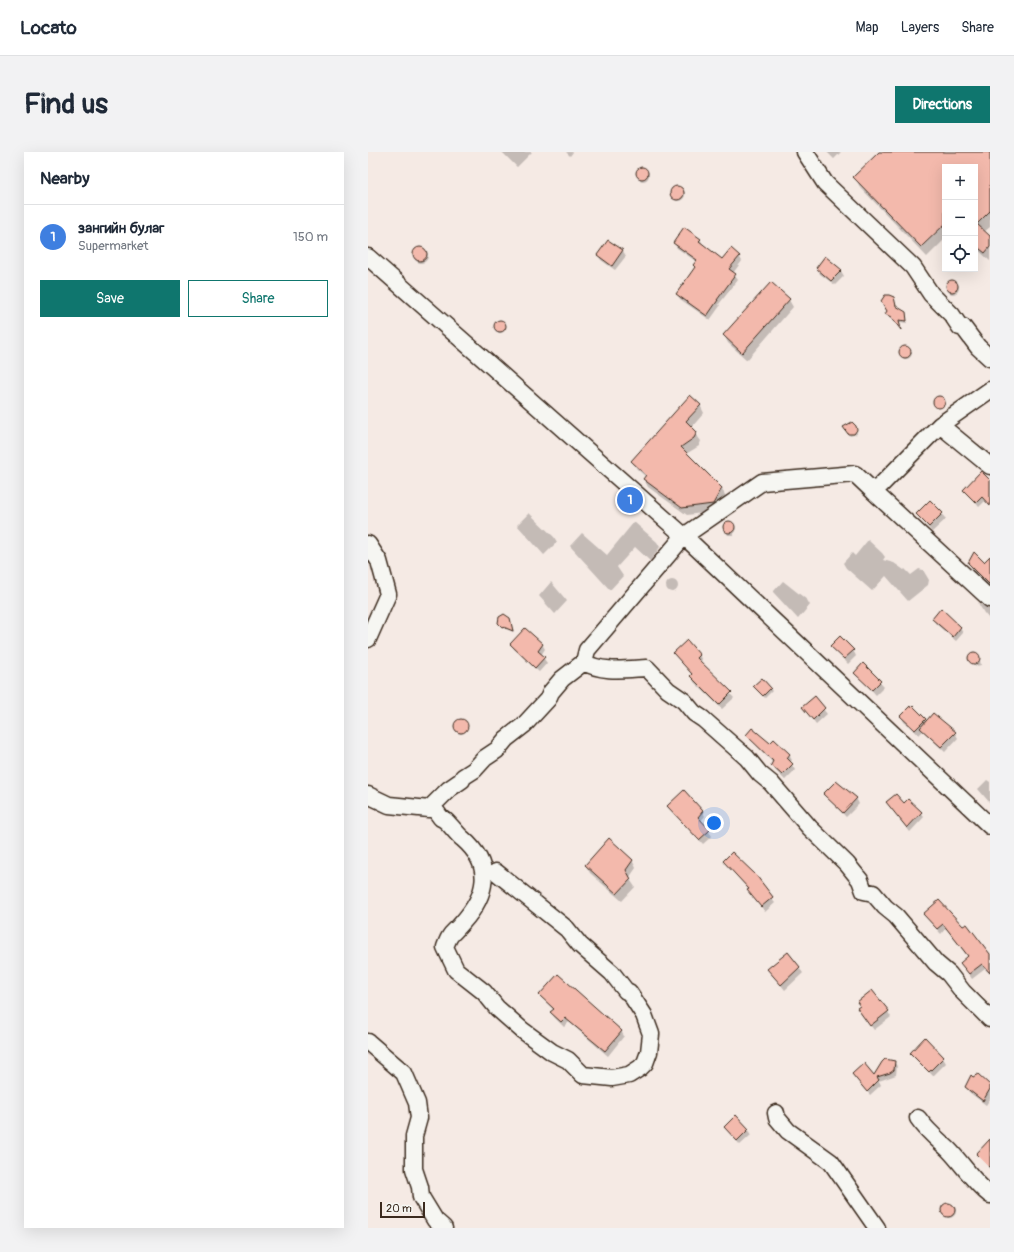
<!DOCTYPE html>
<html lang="en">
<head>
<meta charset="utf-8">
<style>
  :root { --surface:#fff; --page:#f2f2f3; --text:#1f2937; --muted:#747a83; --line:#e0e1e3; --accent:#0f766e }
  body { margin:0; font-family:Pangolin,sans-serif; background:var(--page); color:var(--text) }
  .controls { position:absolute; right:12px; top:12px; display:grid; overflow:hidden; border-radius:0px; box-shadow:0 4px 16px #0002 }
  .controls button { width:36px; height:36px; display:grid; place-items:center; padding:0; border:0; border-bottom:1px solid var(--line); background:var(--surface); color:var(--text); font:20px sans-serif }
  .scale { position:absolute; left:12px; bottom:10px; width:45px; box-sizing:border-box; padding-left:4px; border:2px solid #3b2a1e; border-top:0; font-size:11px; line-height:14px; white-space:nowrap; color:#3b2a1e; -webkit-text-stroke:3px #f6f6f2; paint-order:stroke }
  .you { position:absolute; left:346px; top:671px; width:14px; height:14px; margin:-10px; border:3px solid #fff; border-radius:50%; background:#1a73e8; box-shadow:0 0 0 6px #1a73e833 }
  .badge { display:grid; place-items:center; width:26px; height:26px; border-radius:50%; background:var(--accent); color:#fff; font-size:13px; font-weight:700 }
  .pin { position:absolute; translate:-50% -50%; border:2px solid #fff; box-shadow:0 1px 4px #0006 }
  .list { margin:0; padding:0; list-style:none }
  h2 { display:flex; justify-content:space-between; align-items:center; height:52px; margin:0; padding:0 16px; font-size:17px }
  h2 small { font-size:13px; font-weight:400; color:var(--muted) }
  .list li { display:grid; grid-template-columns:26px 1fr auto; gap:12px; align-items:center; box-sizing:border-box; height:64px; padding:0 16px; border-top:1px solid var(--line) }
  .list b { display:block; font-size:15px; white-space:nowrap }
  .list p { margin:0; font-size:13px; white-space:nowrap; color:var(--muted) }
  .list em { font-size:13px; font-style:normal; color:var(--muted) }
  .actions { display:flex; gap:8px; padding:12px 16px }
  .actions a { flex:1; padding:9px 0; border:1px solid var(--accent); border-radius:0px; text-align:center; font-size:14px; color:var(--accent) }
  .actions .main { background:var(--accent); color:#fff }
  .icon { flex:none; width:22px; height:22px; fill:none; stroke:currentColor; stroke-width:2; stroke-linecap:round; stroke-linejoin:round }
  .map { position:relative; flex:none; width:622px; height:1076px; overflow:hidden; border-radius:0px }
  header { display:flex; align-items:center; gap:24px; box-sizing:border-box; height:56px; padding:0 20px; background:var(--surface); border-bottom:1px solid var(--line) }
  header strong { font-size:19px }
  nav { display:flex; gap:22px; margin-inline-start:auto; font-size:14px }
  .intro { display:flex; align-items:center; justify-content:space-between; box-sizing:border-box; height:96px; padding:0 24px }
  h1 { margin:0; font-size:28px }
  .button { padding:10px 18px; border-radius:0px; background:var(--accent); color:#fff; font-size:14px; font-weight:700 }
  main { display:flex; gap:24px; padding:0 24px }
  aside { flex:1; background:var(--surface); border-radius:0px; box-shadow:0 4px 16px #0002 }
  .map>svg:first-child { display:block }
</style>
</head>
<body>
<header>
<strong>Locato</strong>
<nav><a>Map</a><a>Layers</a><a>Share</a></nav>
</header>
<div class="intro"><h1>Find us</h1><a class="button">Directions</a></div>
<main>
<aside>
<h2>Nearby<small></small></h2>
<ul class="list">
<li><span class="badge" style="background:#3f7fe0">1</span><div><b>зангийн булаг</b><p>Supermarket</p></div><em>150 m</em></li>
</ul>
<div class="actions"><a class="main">Save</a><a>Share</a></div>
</aside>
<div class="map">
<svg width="622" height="1076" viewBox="0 0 622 1076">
  <rect width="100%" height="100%" fill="#f5eae4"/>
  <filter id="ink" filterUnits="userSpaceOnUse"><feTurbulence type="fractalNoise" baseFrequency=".025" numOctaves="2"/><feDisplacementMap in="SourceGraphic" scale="8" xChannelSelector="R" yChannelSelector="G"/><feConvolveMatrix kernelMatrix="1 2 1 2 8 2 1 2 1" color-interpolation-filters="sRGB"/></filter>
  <g filter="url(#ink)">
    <!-- shadow -->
    <path fill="#0003" d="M134,0H164L149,15Z
      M198,0H205L202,4Z
      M459,0H473L466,7Z
      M512,0H622V75L616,80L622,85V109L607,95V15H577V87L559,105L492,35L487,25Z
      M269 23a6 6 0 1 1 12 0a6 6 0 1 1-12 0Z
      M303 42a7 7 0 1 1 14 0a7 7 0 1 1-14 0Z
      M332,87L335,92L354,109L371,104L374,109L365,121L370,128L351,152L352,154L342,168L312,147L309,142L328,116L326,113L329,110L309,96L306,91Z
      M240,89L255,99L258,104L247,118L233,108L230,103Z
      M46 104a7 7 0 1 1 14 0a7 7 0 1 1-14 0Z
      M449,116L473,119L476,124L467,133L452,122Z
      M579 136a6 6 0 1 1 12 0a6 6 0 1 1-12 0Z
      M421,148L425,155L379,208L360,191L356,183Z
      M528,155L538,160L539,171L531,170L519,164L518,162L520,159Z
      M126 175a6 6 0 1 1 12 0a6 6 0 1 1-12 0Z
      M532 201a6 6 0 1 1 12 0a6 6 0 1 1-12 0Z
      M332,253L336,261L323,276L333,289L331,294L318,302L354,337L358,345L349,359L319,363L280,335L276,327L278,325L269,317L264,310Z
      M477,275L488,277L489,282L482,284Z
      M622,330V352L621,353L617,349L611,355L597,338Z
      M562,349L578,367L564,380L549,362Z
      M161,361L186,385L189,390L176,403L149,373Z
      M360,369L363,370L368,377L365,383H360L355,375L356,372Z
      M266,370L289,390L292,395L282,409L267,395L249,415L255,424L242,438L202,394L214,381L239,403Z
      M500,388L514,401L517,405L515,408L526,411L536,418L537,417L543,423L551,417L555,418L561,428L560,433L540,449L518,424L504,439L478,416L475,411L484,401L487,404Z
      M622,405V435L605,419L601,411H616Z
      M298 434a6 6 0 1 1 12 0a6 6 0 1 1-12 0Z
      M415,429L439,448L442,453L430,467L405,440Z
      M183,430L199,449L187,462L171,444Z
      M610,451L622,457V468L616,461Z
      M565,467L592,476L595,481L588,489L568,472Z
      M142,468L146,480L135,476L133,474Z
      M143,492H174L177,497L173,503L179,511L171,520L146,497Z
      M464,494L485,498L488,504L480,512Z
      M306,501L331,503L334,508L332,510L366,546L354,557L326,530L324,523Z
      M606,501L611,504L613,513L608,514L604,512L602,504Z
      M495,513L516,535L508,543L488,521Z
      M393,527L404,539L397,546L386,534Z
      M446,546L459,562L448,572L435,555Z
      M545,555L559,570L587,581L590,586L577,600L555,579L551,583L536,570L533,564Z
      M87 576a6 6 0 1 1 12 0a6 6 0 1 1-12 0Z
      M379,583L421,603L424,608L422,610L427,618L417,628L407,618L404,613L405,611Z
      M619,628L622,630V651L610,637Z
      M456,642L488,646L491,652L478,665Z
      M540,648L556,665L542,680L519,650L536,652Z
      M300,654L334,659L337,664L333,669L344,684L335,692Z
      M365,702L407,751L397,760L381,738L356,709Z
      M264,708L268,716L261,726L267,735L254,749L222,721L218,714Z
      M556,763L595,776L622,804V822L617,817L604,827L593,811L600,805L578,776L573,782Z
      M420,802L435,821L417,838L400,817Z
      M172,844L253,879L256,884L240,904L201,870L196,875L186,865L183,860L186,858Z
      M490,857L520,860L523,865L506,878Z
      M543,901L575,906L578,911L565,924Z
      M526,910L529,914L528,923L511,929L513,933L502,943L485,922L507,925Z
      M622,934V947L618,953L601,940L598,935Z
      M357,975L380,978L383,983L372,993Z
      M622,989V1017L609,1002Z
      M574 1059a7 7 0 1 1 14 0a7 7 0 1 1-14 0Z"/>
    <!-- building -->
    <path fill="#f3b9ac" stroke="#3b2a1e" d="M511,0H622V59L609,72L622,84V95L617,101L607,93V15H577V72L553,95L485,25Z
      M268 21a6 6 0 1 1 12 0a6 6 0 1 1-12 0Z
      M302 41a7 7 0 1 1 14 0a7 7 0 1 1-14 0Z
      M316,75L333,87L331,89L354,107L363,96L372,104L361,117L368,122L349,148H350L339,164L308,142L327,115L325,113L329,108L305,91Z
      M240,88L255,98L244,114L229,103Z
      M45 102a7 7 0 1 1 14 0a7 7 0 1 1-14 0Z
      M457,104L474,118L463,129L448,116Z
      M578 134a6 6 0 1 1 12 0a6 6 0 1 1-12 0Z
      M403,130L422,147L374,201L355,183Z
      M517,143H521L526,145L528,154L538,160L539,169L531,168L533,178L523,165L517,162L519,159L513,149Z
      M126 174a6 6 0 1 1 12 0a6 6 0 1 1-12 0Z
      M531 200a6 6 0 1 1 12 0a6 6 0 1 1-12 0Z
      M322,243L333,253L318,269L329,280L326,286L313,295L354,336L345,352L314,356L275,327L278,323L263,309Z
      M565 250a6 6 0 1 1 12 0a6 6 0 1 1-12 0Z
      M484,270L488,274L489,278L486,282H480L475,275Z
      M613,319L622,328V354L614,345L608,351L595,338Z
      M562,348L575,361L561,375L548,362Z
      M355 375a6 6 0 1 1 12 0a6 6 0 1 1-12 0Z
      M606,400L616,410L622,404V433L600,411Z
      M573,456L593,475L585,485L564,467Z
      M136,462L142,466L145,479L133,474L130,471L131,465Z
      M157,476L175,492L170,499L177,505L167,516L142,492Z
      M472,484L486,498L476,507L462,494Z
      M319,488L332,503L329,506L364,540L351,553L322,524L324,522L305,501Z
      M600 506a6 6 0 1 1 12 0a6 6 0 1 1-12 0Z
      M495,511L513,529L504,538L486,521Z
      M394,526L403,536L395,544L385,534Z
      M447,544L457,556L445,568L434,555Z
      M542,554L543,556L545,554L558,567L547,578L532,564Z
      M565,561L588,580L573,595L552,576Z
      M86 574a7 7 0 1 1 14 0a7 7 0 1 1-14 0Z
      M384,576L402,591L406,587L422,602L419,606L425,612L414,623L403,613L405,609L378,583Z
      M468,629L489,646L475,661L455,642Z
      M316,638L335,659L330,665L342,678L331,688L299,654Z
      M528,642L536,651L540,647L554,660L539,676L518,650Z
      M241,686L265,708L258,718L263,727L249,742L217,713Z
      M364,700L388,723L405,745L393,755L379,738L381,737L355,709Z
      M571,748L595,774L599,772L622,802V821L614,812L601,822L592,811L600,804L575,772L569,777L555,762Z
      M420,800L432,815L413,833L399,817Z
      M190,822L254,879L237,899L197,866L193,870L182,860L186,857L171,843Z
      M504,838L521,859L502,874L489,856L492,854L489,850Z
      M557,885L576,905L561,920L542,901Z
      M517,907L527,909L526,918L522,921L509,925L511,928L499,940L484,922L496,911L506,923L514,910Z
      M610,922L622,933V937L615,949L597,935L603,923L605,925Z
      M368,963L381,977L369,989L356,975Z
      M622,987V1016L608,1002Z
      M573 1058a7 7 0 1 1 14 0a7 7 0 1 1-14 0Z"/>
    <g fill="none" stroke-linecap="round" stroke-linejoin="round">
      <!-- minor casing -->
      <g stroke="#3b2a1e" stroke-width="19">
        <path id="minor" d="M437,0L457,31L545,115L563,142L584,163L592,175H595L610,195L622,206
          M0,105L316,384L394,330L487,322L506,340L572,273L622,238
          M572,273L622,314
          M506,340L622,447
          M0,392L11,409L20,442L0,487
          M216,510C234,521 258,517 279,516L300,538L316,549L326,561L335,567L379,606L392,622L403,631L442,676L479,712L492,728L496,739L505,741L517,755L528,764L568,811L581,822L595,840L622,867
          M0,643L21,653L61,657L81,637L94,628L95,625L106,618L117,606L129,598L138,587L156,573L180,547L183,540L194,527L216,510L219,498L316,384L622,674
          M65,655L73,666C80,668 88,682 95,687C126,714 119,743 94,771C84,783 83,779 77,795L88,818L116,840L129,856L154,878L184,900L200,908L215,923L244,926L261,923L272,916L277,911L281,900L283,882L276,863L261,840L258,839L244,821L212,793L199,777L128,720
          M0,890L36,921L49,951L51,966L46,984V1017L52,1035L53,1045L67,1068L76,1076
          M408,961L409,966L420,979L463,1010L509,1076
          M550,966C558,978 569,987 580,997C595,1012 605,1030 622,1043"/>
      </g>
      <!-- minor -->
      <use href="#minor" stroke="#f6f6f2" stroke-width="16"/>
    </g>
  </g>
</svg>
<div class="controls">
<button>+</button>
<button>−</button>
<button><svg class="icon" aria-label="locate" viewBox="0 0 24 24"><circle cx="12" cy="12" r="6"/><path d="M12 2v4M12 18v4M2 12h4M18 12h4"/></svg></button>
</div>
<div class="scale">20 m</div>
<div class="you"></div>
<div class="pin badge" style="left:262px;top:348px;background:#3f7fe0">1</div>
</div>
</main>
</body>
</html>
